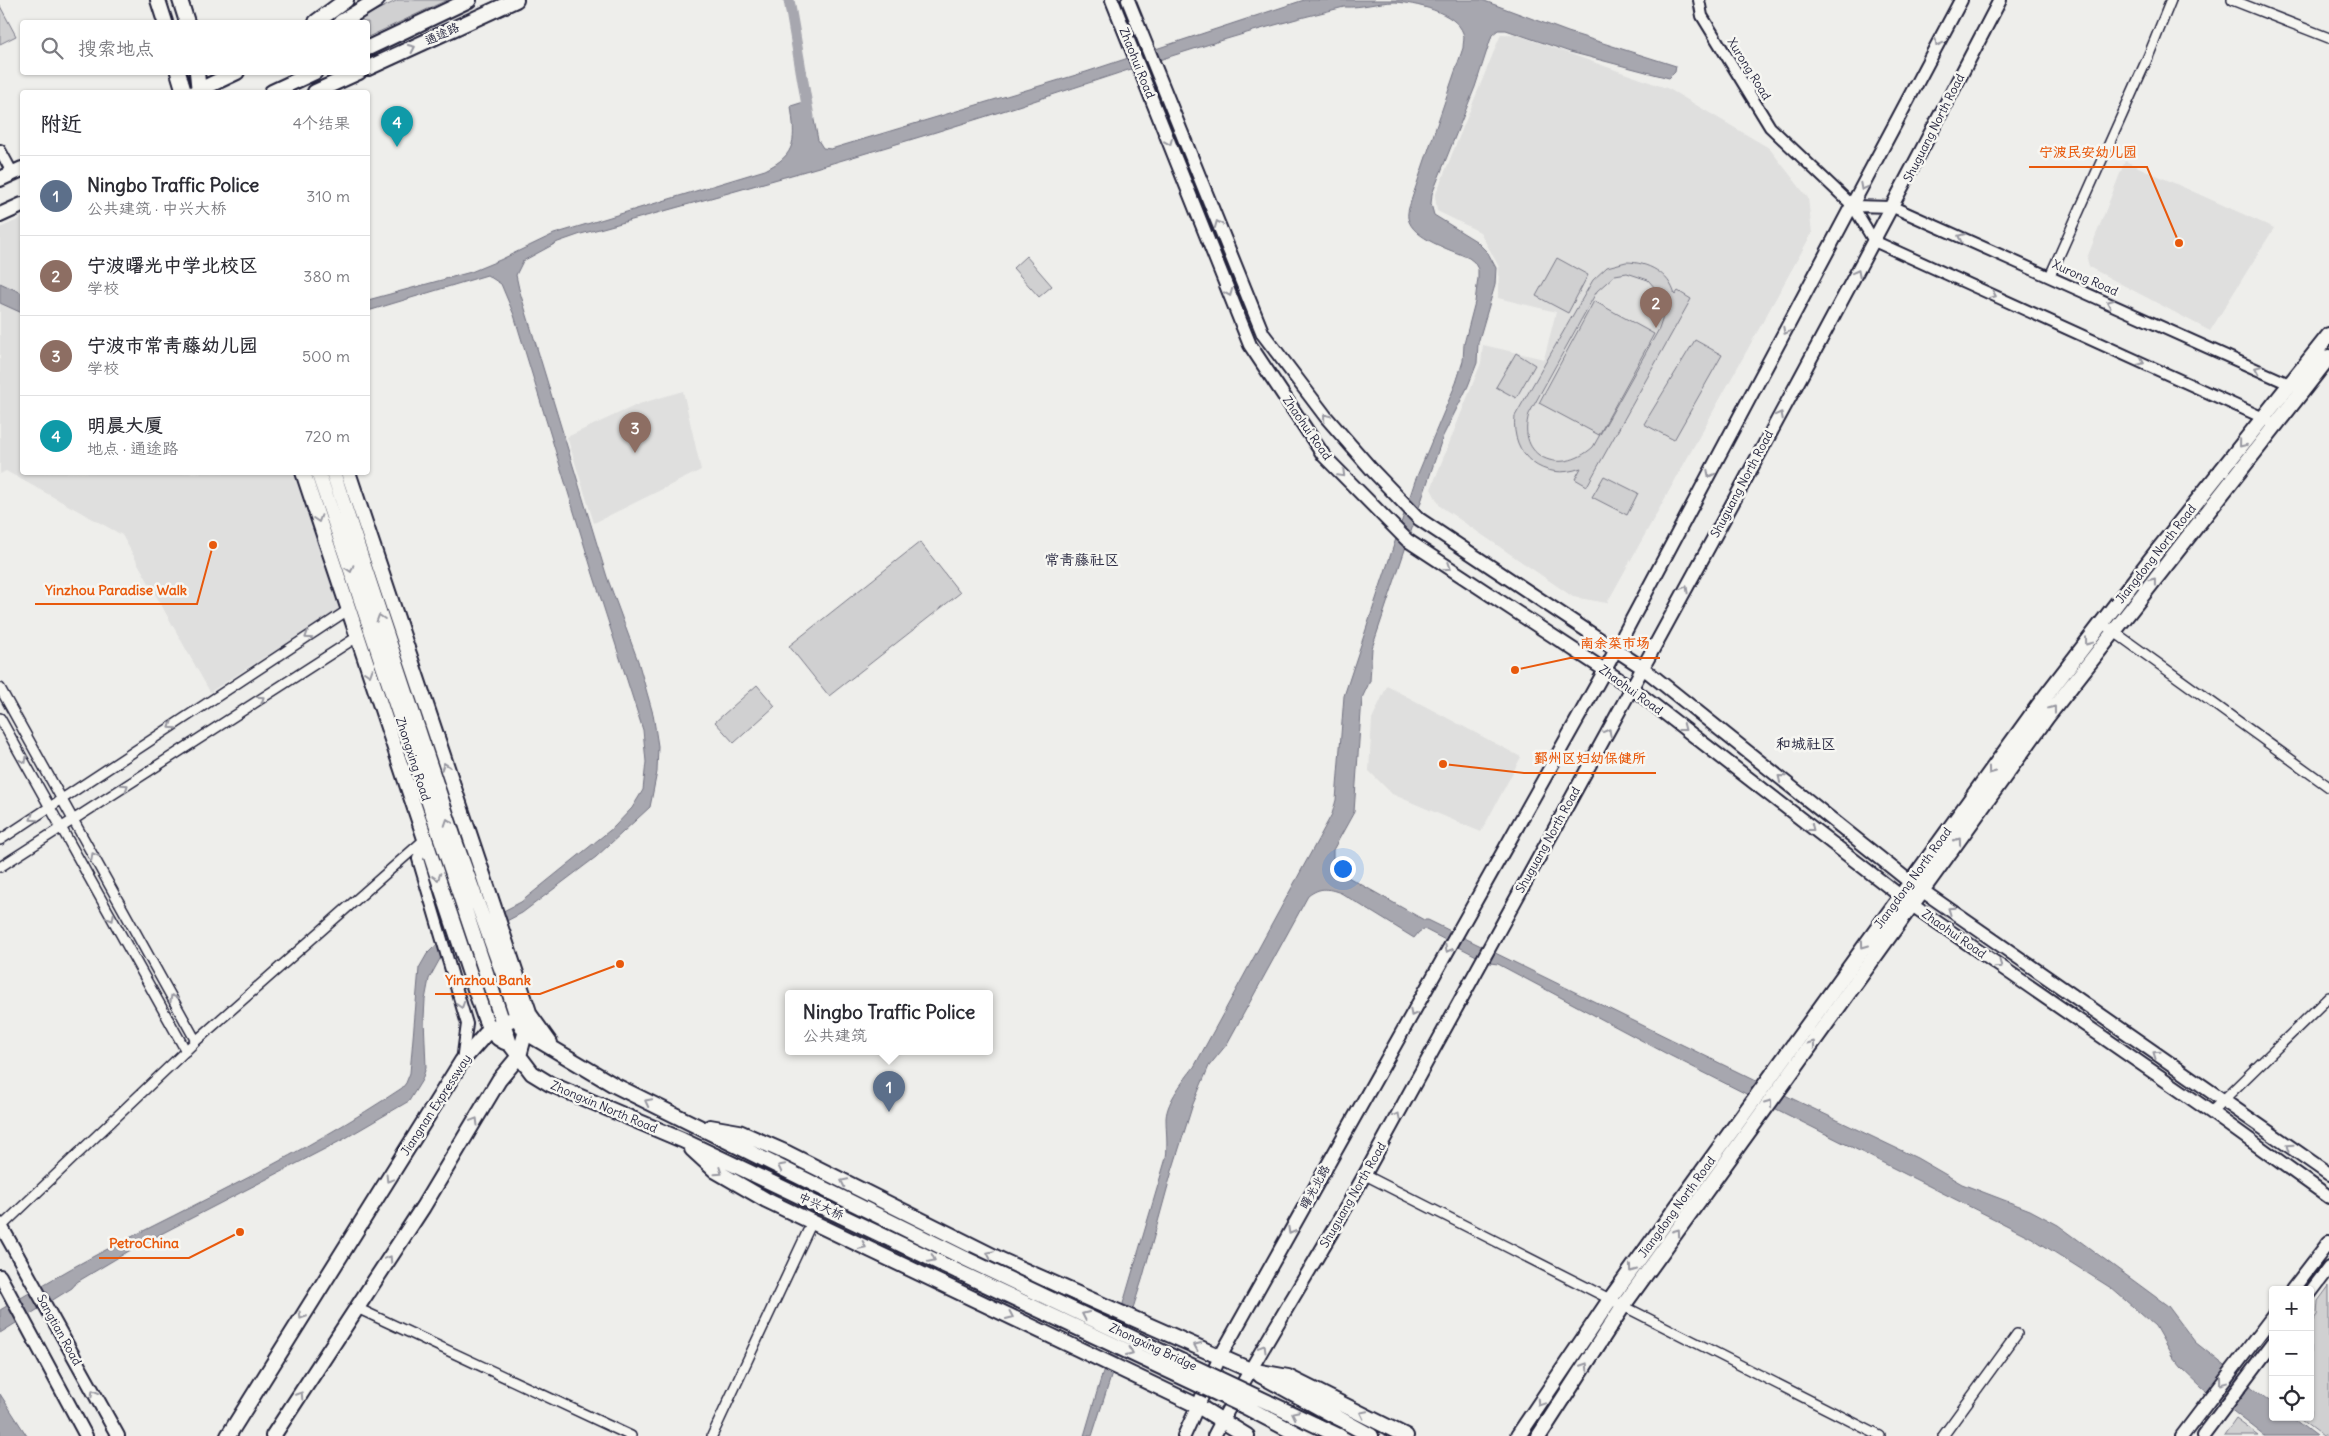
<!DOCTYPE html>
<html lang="zh">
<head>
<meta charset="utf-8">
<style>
  :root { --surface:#fff; --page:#f7f7f7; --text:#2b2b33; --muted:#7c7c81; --line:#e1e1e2; --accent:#0b8043 }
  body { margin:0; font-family:Delius,"LXGW WenKai TC",sans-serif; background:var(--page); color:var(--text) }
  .controls { position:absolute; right:15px; bottom:15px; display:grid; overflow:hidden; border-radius:5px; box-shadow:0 1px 4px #0004 }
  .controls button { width:45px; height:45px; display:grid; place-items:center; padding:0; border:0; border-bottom:1px solid var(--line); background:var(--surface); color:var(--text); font:25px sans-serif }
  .you { position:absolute; left:1342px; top:868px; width:18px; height:18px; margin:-12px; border:4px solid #fff; border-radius:50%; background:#1a73e8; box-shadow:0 0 0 8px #1a73e833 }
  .badge { display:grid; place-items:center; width:32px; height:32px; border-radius:50%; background:var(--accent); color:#fff; font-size:16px; font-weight:700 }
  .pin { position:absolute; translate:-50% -41px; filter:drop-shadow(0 1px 2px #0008) }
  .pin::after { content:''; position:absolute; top:26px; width:18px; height:15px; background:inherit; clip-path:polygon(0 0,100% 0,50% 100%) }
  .popup { position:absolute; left:785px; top:990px; width:208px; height:65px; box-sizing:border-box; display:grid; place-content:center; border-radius:5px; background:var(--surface); filter:drop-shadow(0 1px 4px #0005); font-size:16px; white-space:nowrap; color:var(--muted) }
  .popup b { font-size:19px; color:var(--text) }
  .popup::after { content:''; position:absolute; left:50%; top:100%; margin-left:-10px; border:10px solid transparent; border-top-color:var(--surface) }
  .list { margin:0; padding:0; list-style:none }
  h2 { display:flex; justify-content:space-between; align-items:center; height:65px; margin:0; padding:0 20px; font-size:21px }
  h2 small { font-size:16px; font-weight:400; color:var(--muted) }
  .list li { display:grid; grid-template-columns:32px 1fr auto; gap:15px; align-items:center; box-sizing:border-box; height:80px; padding:0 20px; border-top:1px solid var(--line) }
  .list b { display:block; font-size:19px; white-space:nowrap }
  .list p { margin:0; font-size:16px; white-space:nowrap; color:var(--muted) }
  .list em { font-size:16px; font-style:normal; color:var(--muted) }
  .icon { flex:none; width:28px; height:28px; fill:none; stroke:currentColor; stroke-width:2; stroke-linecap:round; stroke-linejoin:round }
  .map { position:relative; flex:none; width:2329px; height:1436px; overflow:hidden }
  .search { position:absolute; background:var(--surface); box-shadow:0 1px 4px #0004; left:20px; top:20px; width:350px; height:55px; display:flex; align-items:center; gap:12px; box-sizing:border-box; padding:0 18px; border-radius:5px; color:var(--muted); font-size:19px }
  .panel { position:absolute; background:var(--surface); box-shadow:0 1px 4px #0004; left:20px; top:90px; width:350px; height:385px; border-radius:5px }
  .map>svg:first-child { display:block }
</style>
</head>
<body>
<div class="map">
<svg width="2329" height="1436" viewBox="0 0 2329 1436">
  <rect width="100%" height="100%" fill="#eeeeeb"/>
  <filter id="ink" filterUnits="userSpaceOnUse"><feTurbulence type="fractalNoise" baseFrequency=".02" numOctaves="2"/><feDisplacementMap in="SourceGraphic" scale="10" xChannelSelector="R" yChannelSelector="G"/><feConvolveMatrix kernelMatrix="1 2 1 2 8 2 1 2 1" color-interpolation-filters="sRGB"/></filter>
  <g filter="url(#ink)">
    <!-- built -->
    <path fill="#dfdfde" d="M1501,34L1517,35L1669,89L1769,148L1808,198L1812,233L1607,603L1573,597L1440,506L1431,489L1481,363L1483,345L1544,359L1556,312L1498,298L1499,267L1480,232L1437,211L1435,196Z
      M2125,161L2274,228L2210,331L2089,267L2087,258Z
      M22,218V472L295,473L341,608L210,692L122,535L6,471L0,474V228Z
      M683,391L701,470L594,523L567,437L639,404Z
      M1387,686L1521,757L1481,832L1392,794L1369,771L1372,719Z"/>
    <!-- green -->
    <path fill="#d0d0d1" stroke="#797986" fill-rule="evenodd" d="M398,0H447L368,37V22H357L367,15Z
      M0,6L16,36L0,44Z
      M1026,256L1052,286L1039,297L1013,268Z
      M1557,258L1588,275L1568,313L1536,296Z
      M1626,262C1648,262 1669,273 1675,295L1678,291L1691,299L1587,486L1575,479L1581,468C1544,482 1510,456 1515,416L1593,280L1607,267ZM1627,273L1648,280L1656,289L1663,304L1662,320L1659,329L1593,447C1560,477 1516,457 1529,414L1597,291L1615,275Z
      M1594,301L1654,334L1599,435L1539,403Z
      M1695,340L1722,355L1674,440L1644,424Z
      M1516,353L1535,365L1516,398L1496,387Z
      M1604,476L1638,493L1627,515L1592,497Z
      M920,542L960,593L829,696L789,646Z
      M757,685L775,706L734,743L715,722Z
      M2329,1286V1436H2322L2297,1417H2310V1324L2317,1315L2318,1301Z
      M2236,1419L2259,1436H2224Z"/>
    <!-- water -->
    <path fill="#a7a7af" stroke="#727281" d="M1304,0H1482L1568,32L1676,66L1675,72L1669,78L1570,52L1506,30H1498L1492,35L1475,87L1432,194L1431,204L1434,215L1476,241L1488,253L1496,268L1495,285L1478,343L1477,363L1468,386L1443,436L1372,648L1370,681L1362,698L1354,812L1333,850V865L1339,872L1424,920H1428L1793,1099L1917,1158L1962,1184L2030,1210L2058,1225L2168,1306L2195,1342L2273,1404V1417H2291L2316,1436H2265L2202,1387L2182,1368L2172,1356L2155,1326L2111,1288L2032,1238L1669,1055L1498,964L1490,963L1424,929L1419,932L1414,938L1341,893C1327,888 1320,887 1308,896L1227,1044L1209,1066L1193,1104L1172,1171L1142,1280L1092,1436H1084L1166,1158C1168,1144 1166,1132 1166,1118C1167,1101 1184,1080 1194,1067L1332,814L1336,800L1344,696L1415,481L1456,383L1463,361L1464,344L1475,302L1478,278V269L1474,262L1469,258C1452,250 1412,239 1408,218C1407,211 1410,205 1412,198L1463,48C1463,43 1465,37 1463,33C1456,12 1414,3 1395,2C1378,2 1362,8 1344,7C1222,36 1104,79 984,117C851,159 716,197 581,234L558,242L523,261L516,275L519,289L607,577L638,661L653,714L658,746L657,772L650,807L596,857L522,913L451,950L441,957L429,979L425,1000L424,1018L426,1067L422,1080L409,1101L344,1139L134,1248L77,1282L72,1288L0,1333V1310C32,1292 63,1272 96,1255C199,1202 305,1153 402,1088L406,1083L410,1073L419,968L427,954L435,946L521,902L614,827L632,808L643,790L646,762L643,730L593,574L514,315L501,284L487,275L368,311V300L471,272L500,260L554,234L765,170C798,154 795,139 791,106L810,100L818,140L823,148L831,149L1086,72Z
      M0,283L22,293V313L0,303Z
      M0,1394L27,1436H0Z"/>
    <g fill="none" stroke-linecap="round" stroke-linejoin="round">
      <!-- canal -->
      <path stroke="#a7a7af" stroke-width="11" d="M789,0L809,117"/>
      <!-- minor casing -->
      <g stroke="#22223b" stroke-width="12">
        <path id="minor" d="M2232,0L2329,38
          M2050,276L2148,57L2171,0
          M2102,623L2329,787
          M0,688L196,1041
          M0,718L186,1051
          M0,840L348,610
          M0,867L357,637
          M2211,1112L2329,997
          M1365,1175L1880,1436
          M0,1228L196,1041L425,839
          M357,1308L631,1436
          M712,1436L812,1222
          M1943,1436L2017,1334"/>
      </g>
      <!-- tertiary casing -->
      <g stroke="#22223b" stroke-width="14">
        <path id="tertiary" d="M1699,0L1702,16L1770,127L1853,206L1874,241L2268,420
          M0,150L13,174
          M1853,206L1893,207L2296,387
          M425,839L418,859L467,1024L462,1061"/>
      </g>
      <!-- secondary casing -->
      <g stroke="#22223b" stroke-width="16">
        <path id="secondary" d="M1112,0L1250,345L1324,456L1407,540L1632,688L1912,905L2211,1112L2329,1197
          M1128,0L1263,334L1326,417L1373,471L1419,519L1643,668L1910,882L2329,1174
          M0,1224L118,1436
          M0,1276L86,1436
          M2292,1290L2329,1242
          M2310,1293L2329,1268
          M1184,1436L1220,1357L1605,670L1961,0
          M1214,1436C1262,1344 1320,1257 1370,1165C1582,778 1797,392 2000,0
          M2182,1436L2273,1316
          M2203,1436L2273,1343"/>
      </g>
      <!-- primary casing -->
      <g stroke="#22223b" stroke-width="18">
        <path id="primary" d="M158,0L165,22
          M180,0L187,22
          M316,22L346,0
          M341,22L377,0
          M368,48L469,0
          M368,68L516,0
          M178,72L184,92
          M197,72L199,92
          M195,92L237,72
          M272,92L315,72
          M315,92L359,72
          M0,179L22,169
          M0,215L22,205
          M303,472L478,998C486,1019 487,1037 510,1044
          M318,472L510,1044L532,1073L550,1084L682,1140L959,1272
          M333,472L455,841L508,988L517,1017L525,1032L614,1085L966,1259
          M348,472L530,1015L550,1043
          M710,1127L739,1132L787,1153L1003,1261L1250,1370L1288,1377L1406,1436
          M692,1149L716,1171L766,1200L1198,1406L1247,1436
          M1260,1375L1371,1436
          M228,1436L462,1061L490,1029L517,1017L530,1015L519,1056L499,1080L423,1207L273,1436
          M1518,1436L1611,1298L2038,706L2151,559L2329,335
          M1539,1436L1623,1306L2047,717L2329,357"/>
      </g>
      <!-- minor -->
      <use href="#minor" stroke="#f6f6f2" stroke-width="9"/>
      <!-- tertiary -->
      <use href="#tertiary" stroke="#f6f6f2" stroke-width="10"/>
      <!-- secondary -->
      <use href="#secondary" stroke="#f6f6f2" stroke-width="12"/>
      <!-- primary -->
      <use href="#primary" stroke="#f6f6f2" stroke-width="14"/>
      <!-- primary-bridge casing -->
      <g stroke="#22223b" stroke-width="18" stroke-linecap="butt">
        <path id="primary-bridge" d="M966,1259L1339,1436
          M959,1272L1246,1407L1301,1436"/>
      </g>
      <!-- primary-bridge -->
      <use href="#primary-bridge" stroke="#f6f6f2" stroke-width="14"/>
    </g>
    <!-- one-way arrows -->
    <defs><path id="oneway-chevron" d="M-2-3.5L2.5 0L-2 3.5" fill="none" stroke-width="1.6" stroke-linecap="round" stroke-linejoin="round" transform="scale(1.25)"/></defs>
    <g stroke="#9797a0">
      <use href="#oneway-chevron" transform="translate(1938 43) rotate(118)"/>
      <use href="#oneway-chevron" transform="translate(412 48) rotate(-25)"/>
      <use href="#oneway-chevron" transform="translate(1169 142) rotate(68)"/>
      <use href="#oneway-chevron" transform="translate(1863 187) rotate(118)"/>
      <use href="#oneway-chevron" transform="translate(1218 224) rotate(-112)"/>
      <use href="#oneway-chevron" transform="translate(1961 237) rotate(-156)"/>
      <use href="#oneway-chevron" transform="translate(1857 273) rotate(-62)"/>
      <use href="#oneway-chevron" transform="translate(1229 293) rotate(68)"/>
      <use href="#oneway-chevron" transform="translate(1993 295) rotate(24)"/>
      <use href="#oneway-chevron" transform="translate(2110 303) rotate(-156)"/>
      <use href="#oneway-chevron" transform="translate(1786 331) rotate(118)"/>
      <use href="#oneway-chevron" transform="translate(2141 362) rotate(24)"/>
      <use href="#oneway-chevron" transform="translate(2258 369) rotate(-156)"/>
      <use href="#oneway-chevron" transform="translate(1780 415) rotate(-62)"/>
      <use href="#oneway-chevron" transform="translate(1326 417) rotate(-129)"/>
      <use href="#oneway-chevron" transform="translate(2242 444) rotate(129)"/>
      <use href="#oneway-chevron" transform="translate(1342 474) rotate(45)"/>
      <use href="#oneway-chevron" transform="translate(1710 474) rotate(118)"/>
      <use href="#oneway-chevron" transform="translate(318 519) rotate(72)"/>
      <use href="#oneway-chevron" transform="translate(1448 567) rotate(33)"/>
      <use href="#oneway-chevron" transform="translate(350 569) rotate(72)"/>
      <use href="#oneway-chevron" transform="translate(2153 581) rotate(-52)"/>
      <use href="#oneway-chevron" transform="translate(1685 589) rotate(-61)"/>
      <use href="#oneway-chevron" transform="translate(380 618) rotate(-108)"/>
      <use href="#oneway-chevron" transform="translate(308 636) rotate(147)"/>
      <use href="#oneway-chevron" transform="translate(2088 642) rotate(127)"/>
      <use href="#oneway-chevron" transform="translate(369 673) rotate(72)"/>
      <use href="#oneway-chevron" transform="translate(261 699) rotate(-33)"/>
      <use href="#oneway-chevron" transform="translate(2053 709) rotate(-53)"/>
      <use href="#oneway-chevron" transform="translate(172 726) rotate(147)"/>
      <use href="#oneway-chevron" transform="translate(1683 728) rotate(38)"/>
      <use href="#oneway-chevron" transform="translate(1608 732) rotate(-61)"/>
      <use href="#oneway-chevron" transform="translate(24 760) rotate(61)"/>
      <use href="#oneway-chevron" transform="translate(445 766) rotate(-109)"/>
      <use href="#oneway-chevron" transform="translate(1991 771) rotate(126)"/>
      <use href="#oneway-chevron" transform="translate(1781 778) rotate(-141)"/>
      <use href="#oneway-chevron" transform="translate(125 787) rotate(-33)"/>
      <use href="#oneway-chevron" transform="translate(33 818) rotate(146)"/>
      <use href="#oneway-chevron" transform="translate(448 822) rotate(-109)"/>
      <use href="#oneway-chevron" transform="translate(1811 828) rotate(38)"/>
      <use href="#oneway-chevron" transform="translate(1958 841) rotate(-54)"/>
      <use href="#oneway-chevron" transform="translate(94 856) rotate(-119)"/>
      <use href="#oneway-chevron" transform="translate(437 877) rotate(72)"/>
      <use href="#oneway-chevron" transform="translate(1951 910) rotate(-145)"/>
      <use href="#oneway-chevron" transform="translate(111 918) rotate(61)"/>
      <use href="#oneway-chevron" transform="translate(1864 945) rotate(126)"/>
      <use href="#oneway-chevron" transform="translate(1448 949) rotate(119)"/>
      <use href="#oneway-chevron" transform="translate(1999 965) rotate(35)"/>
      <use href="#oneway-chevron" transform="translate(173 998) rotate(-119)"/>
      <use href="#oneway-chevron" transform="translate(461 1005) rotate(72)"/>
      <use href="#oneway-chevron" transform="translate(1413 1013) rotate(119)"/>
      <use href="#oneway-chevron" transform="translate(1812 1044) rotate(-54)"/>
      <use href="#oneway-chevron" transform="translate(2156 1054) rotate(-145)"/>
      <use href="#oneway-chevron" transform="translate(648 1102) rotate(-153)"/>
      <use href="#oneway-chevron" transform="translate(1769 1103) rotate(-54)"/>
      <use href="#oneway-chevron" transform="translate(1397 1116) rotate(-61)"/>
      <use href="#oneway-chevron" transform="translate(475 1121) rotate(-59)"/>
      <use href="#oneway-chevron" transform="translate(2289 1147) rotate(-145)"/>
      <use href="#oneway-chevron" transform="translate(781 1167) rotate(-153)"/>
      <use href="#oneway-chevron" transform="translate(719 1172) rotate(34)"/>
      <use href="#oneway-chevron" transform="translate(389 1179) rotate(122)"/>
      <use href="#oneway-chevron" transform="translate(844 1182) rotate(-154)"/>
      <use href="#oneway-chevron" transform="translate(1291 1231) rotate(119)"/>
      <use href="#oneway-chevron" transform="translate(1677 1232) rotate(-54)"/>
      <use href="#oneway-chevron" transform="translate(863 1246) rotate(26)"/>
      <use href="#oneway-chevron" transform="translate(990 1254) rotate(-154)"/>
      <use href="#oneway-chevron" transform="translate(389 1259) rotate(-57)"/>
      <use href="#oneway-chevron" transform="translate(932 1259) rotate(26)"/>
      <use href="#oneway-chevron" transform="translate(1632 1269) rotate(126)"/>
      <use href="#oneway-chevron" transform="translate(1085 1315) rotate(-155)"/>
      <use href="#oneway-chevron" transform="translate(302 1316) rotate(122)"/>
      <use href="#oneway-chevron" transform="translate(1010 1316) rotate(25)"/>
      <use href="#oneway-chevron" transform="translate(1197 1346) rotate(-156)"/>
      <use href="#oneway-chevron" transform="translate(1263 1348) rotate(-59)"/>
      <use href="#oneway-chevron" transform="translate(1130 1352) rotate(25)"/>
      <use href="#oneway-chevron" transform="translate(1585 1366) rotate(-57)"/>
      <use href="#oneway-chevron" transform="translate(2222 1382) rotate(127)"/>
      <use href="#oneway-chevron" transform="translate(94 1393) rotate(-119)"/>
      <use href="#oneway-chevron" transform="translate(300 1395) rotate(-57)"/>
      <use href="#oneway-chevron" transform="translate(1540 1403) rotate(124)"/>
      <use href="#oneway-chevron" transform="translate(1295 1414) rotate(-154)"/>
      <use href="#oneway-chevron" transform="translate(1363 1414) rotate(-154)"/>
    </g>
  </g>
  <g text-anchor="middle" stroke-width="5" stroke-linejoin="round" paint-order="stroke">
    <!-- street labels -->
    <g font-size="12" fill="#22223b" stroke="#f6f6f2">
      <text transform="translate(442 34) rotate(-25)" y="4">通途路</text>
      <text transform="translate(1137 63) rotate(68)" y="4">Zhaohui Road</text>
      <text transform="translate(1749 69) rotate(58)" y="4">Xurong Road</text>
      <text transform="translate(1934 128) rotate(-63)" y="4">Shuguang North Road</text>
      <text transform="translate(2085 278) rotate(24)" y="4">Xurong Road</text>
      <text transform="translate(1307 428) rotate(55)" y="4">Zhaohui Road</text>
      <text transform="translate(1742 484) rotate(-62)" y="4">Shuguang North Road</text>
      <text transform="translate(2156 554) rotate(-52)" y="4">Jiangdong North Road</text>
      <text transform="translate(1631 690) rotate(36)" y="4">Zhaohui Road</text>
      <text transform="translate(413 759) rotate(72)" y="4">Zhongxing Road</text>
      <text transform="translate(1548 840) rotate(-61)" y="4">Shuguang North Road</text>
      <text transform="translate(1913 878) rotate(-54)" y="4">Jiangdong North Road</text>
      <text transform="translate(1954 934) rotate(35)" y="4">Zhaohui Road</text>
      <text transform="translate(436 1105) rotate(-57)" y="4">Jiangnan Expressway</text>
      <text transform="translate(604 1107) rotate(23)" y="4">Zhongxin North Road</text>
      <text transform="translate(1315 1187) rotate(-61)" y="4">曙光北路</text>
      <text transform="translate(1353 1195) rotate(-60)" y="4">Shuguang North Road</text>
      <text transform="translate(821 1206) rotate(25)" y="4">中兴大桥</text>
      <text transform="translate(1677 1207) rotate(-54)" y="4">Jiangdong North Road</text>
      <text transform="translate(59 1330) rotate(61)" y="4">Sangtian Road</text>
      <text transform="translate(1153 1347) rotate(25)" y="4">Zhongxing Bridge</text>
    </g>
    <!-- quarter labels -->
    <g font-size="15" fill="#22223b" stroke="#f6f6f2">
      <text x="1082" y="565">常青藤社区</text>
      <text x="1806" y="749">和城社区</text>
    </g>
  </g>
  <!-- callouts -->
  <path fill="none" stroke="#e8590c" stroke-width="2" d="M2179 243L2147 167H2029M213 545L197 604H35M1515 670L1570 658H1660M1443 764L1524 773H1656M620 964L540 994H435M240 1232L189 1258H99"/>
  <g fill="#e8590c" stroke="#f6f6f2" stroke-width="2">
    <circle cx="2179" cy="243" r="5"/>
    <circle cx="213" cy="545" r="5"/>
    <circle cx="1515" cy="670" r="5"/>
    <circle cx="1443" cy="764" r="5"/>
    <circle cx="620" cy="964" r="5"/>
    <circle cx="240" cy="1232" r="5"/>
  </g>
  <g font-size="14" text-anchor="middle" font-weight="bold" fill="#e8590c" stroke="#f6f6f2" stroke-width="5" stroke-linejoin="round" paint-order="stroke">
    <text x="2088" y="157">宁波民安幼儿园</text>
    <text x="116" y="595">Yinzhou Paradise Walk</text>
    <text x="1615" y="648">南余菜市场</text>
    <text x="1590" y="763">鄞州区妇幼保健所</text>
    <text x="488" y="985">Yinzhou Bank</text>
    <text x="144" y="1248">PetroChina</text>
  </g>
</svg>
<div class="controls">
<button>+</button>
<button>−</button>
<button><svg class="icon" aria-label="locate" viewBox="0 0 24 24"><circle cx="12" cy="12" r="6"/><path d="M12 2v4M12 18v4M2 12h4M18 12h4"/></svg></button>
</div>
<div class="you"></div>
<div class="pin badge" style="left:889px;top:1112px;background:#5c6f8a">1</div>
<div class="popup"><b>Ningbo Traffic Police</b>公共建筑</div>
<div class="pin badge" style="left:1656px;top:328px;background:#8d6e63">2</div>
<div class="pin badge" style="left:635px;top:453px;background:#8d6e63">3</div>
<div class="pin badge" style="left:397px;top:147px;background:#0f9aa8">4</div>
<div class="search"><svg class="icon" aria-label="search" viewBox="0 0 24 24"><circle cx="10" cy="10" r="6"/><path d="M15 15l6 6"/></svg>搜索地点</div>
<section class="panel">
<h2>附近<small>4个结果</small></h2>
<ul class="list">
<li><span class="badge" style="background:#5c6f8a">1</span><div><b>Ningbo Traffic Police</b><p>公共建筑 · 中兴大桥</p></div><em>310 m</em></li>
<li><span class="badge" style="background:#8d6e63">2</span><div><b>宁波曙光中学北校区</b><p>学校</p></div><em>380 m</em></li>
<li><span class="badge" style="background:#8d6e63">3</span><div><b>宁波市常青藤幼儿园</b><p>学校</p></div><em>500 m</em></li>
<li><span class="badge" style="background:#0f9aa8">4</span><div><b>明晨大厦</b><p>地点 · 通途路</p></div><em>720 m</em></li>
</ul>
</section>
</div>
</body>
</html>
